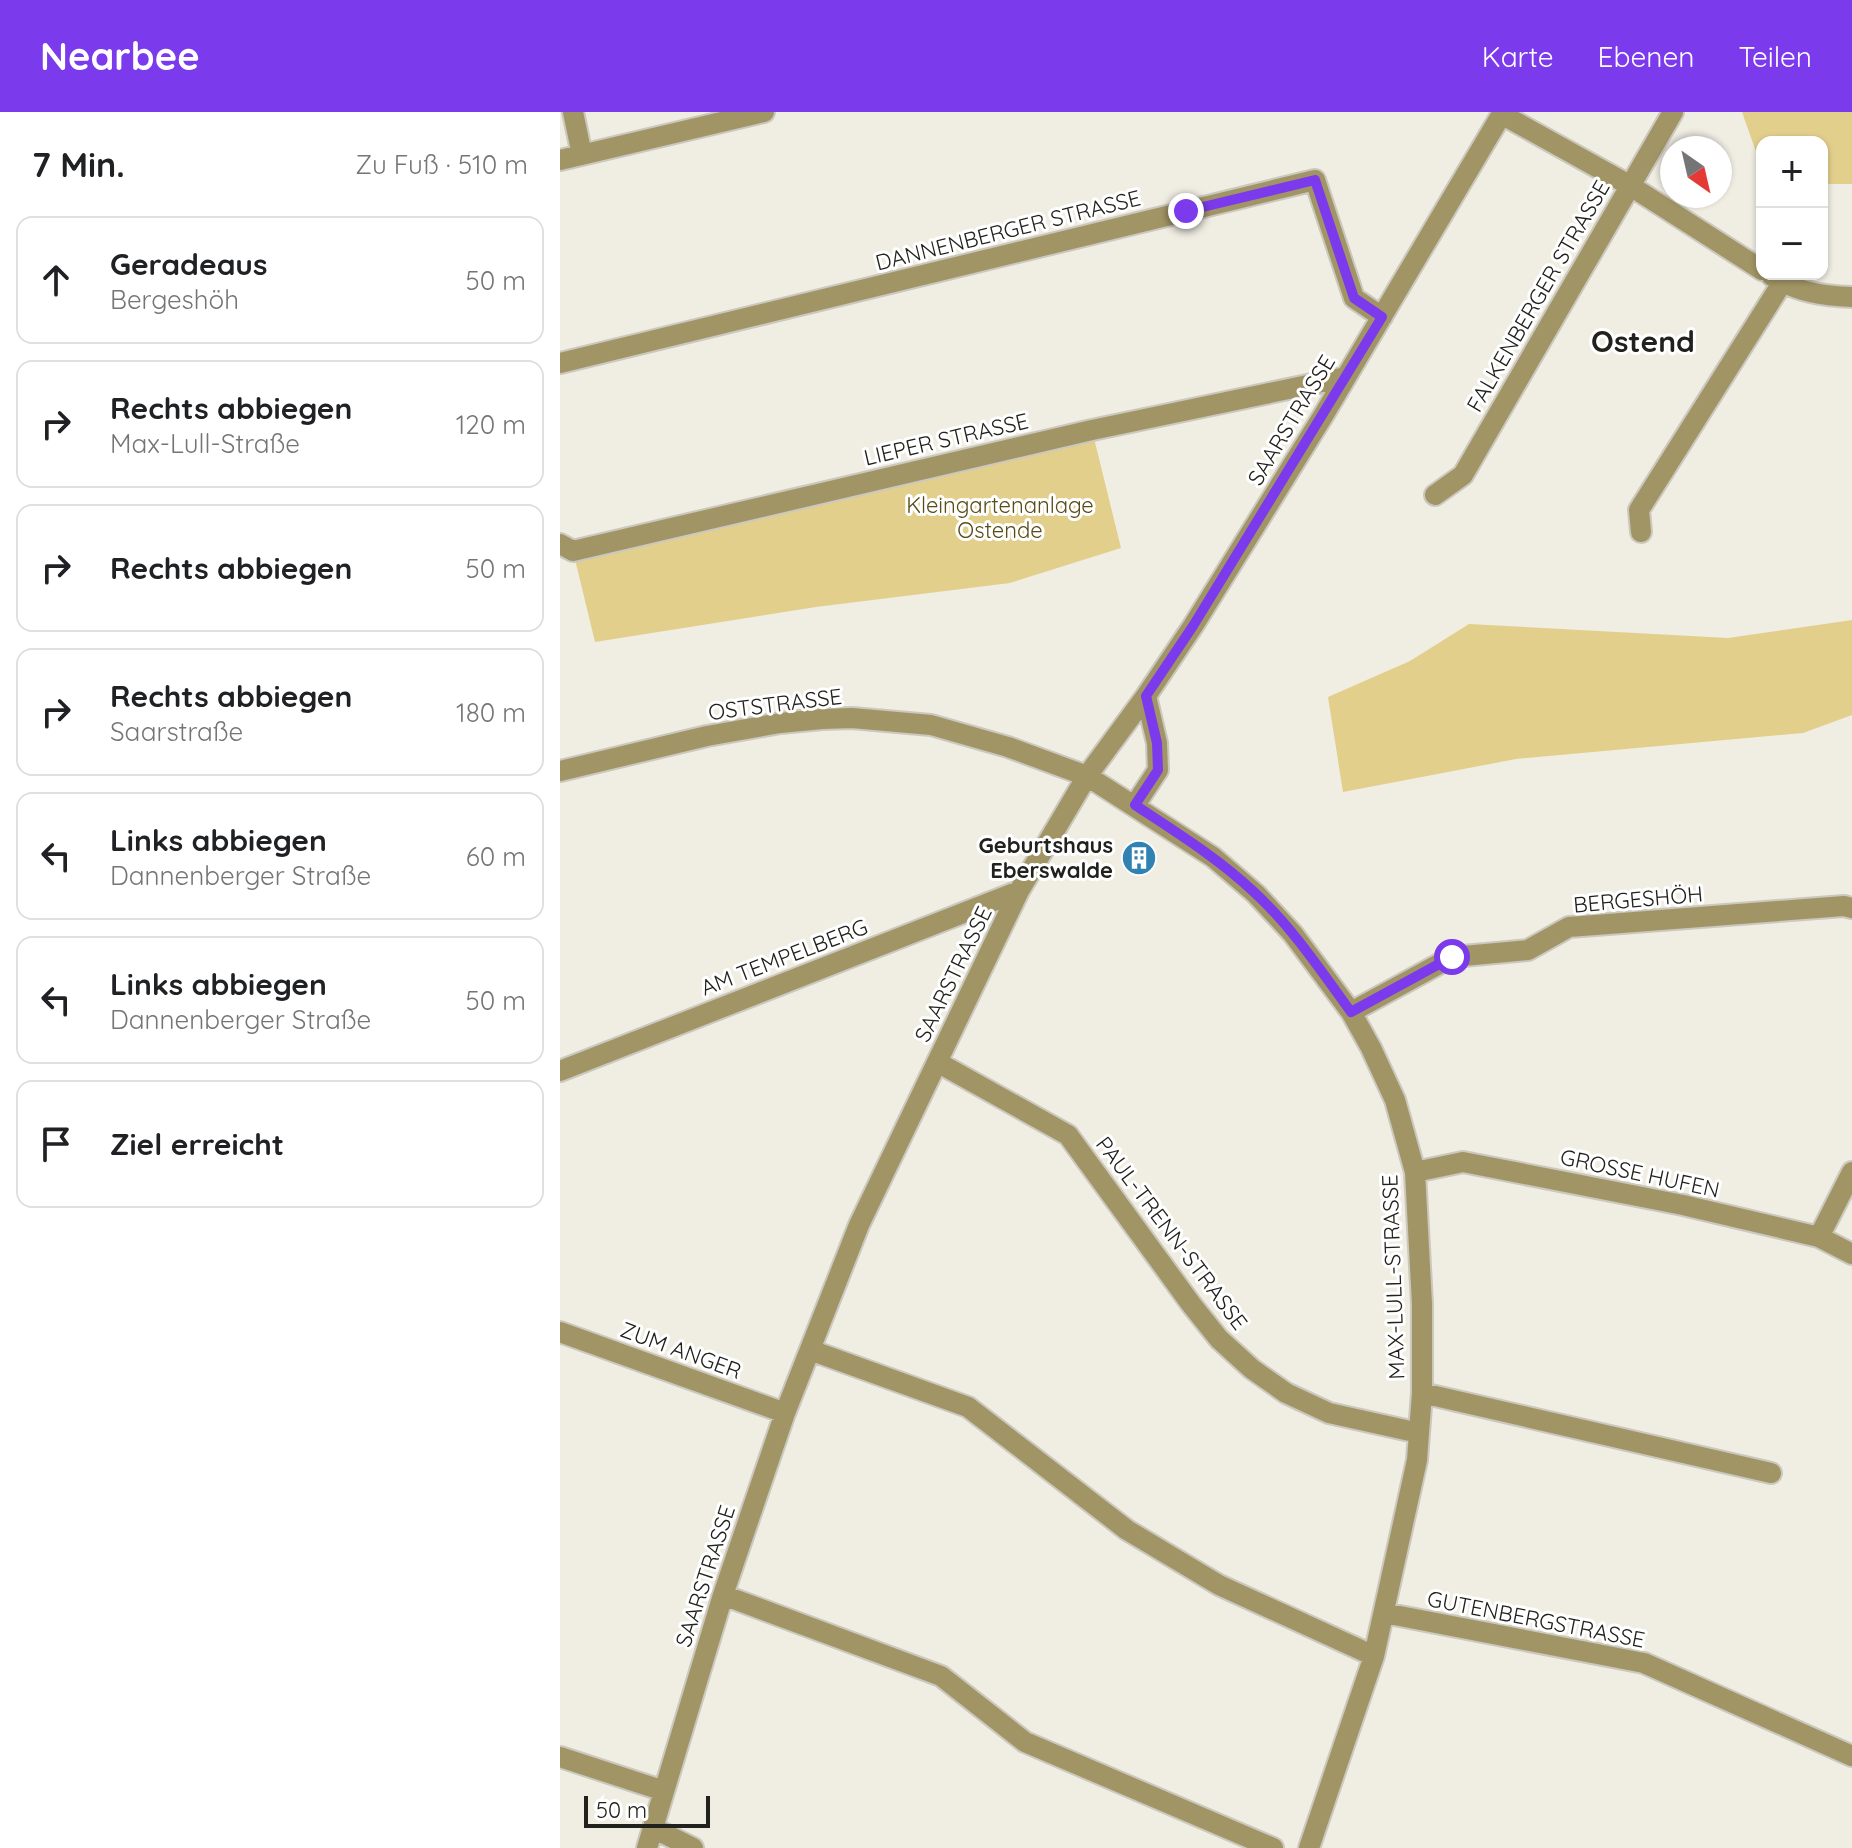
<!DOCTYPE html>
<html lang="de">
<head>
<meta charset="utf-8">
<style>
  :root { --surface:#fff; --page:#f6f6f6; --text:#202124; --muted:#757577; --line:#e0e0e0; --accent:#7c3aed }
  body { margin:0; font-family:Quicksand,sans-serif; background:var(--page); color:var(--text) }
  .controls { position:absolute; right:24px; top:24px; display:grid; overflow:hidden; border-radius:16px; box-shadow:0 2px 6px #0004 }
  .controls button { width:72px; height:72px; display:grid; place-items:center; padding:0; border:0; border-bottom:2px solid var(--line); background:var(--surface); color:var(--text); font:40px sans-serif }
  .compass { position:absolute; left:1100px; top:24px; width:72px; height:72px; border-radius:50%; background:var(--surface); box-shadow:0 2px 6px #0004; rotate:146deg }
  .scale { position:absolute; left:24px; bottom:20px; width:126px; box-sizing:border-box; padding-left:8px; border:4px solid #21211d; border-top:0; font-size:22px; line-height:28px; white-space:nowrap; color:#21211d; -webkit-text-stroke:6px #fff; paint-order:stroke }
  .stop { position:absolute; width:24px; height:24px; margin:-18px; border:6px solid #7c3aed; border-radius:50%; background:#fff }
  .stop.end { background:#7c3aed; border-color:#fff; box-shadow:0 2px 8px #0008 }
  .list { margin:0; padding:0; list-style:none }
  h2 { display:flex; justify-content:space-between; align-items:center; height:104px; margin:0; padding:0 32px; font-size:34px }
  h2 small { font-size:26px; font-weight:400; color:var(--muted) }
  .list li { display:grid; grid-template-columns:52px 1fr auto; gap:24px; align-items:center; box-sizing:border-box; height:128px; margin:0 16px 16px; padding:0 16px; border:2px solid var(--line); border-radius:16px }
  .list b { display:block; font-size:30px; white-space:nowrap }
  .list p { margin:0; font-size:26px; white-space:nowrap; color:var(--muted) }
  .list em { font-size:26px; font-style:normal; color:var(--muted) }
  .icon { flex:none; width:44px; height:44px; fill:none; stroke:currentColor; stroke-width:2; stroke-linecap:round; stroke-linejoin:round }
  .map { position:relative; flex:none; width:1292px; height:1736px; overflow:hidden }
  header { display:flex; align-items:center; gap:48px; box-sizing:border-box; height:112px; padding:0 40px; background:var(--accent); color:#fff }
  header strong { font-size:38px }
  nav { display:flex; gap:44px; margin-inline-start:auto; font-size:28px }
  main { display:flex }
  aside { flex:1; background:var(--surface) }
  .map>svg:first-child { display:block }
</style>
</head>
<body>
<header>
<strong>Nearbee</strong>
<nav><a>Karte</a><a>Ebenen</a><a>Teilen</a></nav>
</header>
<main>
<aside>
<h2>7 Min.<small>Zu Fuß · 510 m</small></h2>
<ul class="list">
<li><svg class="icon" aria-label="ahead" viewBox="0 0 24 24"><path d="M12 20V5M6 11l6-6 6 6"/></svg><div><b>Geradeaus</b><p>Bergeshöh</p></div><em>50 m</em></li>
<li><svg class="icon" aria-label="right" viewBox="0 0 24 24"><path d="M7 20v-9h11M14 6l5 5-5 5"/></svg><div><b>Rechts abbiegen</b><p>Max-Lull-Straße</p></div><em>120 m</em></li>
<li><svg class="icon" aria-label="right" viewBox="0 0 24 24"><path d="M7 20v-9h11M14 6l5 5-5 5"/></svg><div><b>Rechts abbiegen</b></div><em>50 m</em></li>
<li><svg class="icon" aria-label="right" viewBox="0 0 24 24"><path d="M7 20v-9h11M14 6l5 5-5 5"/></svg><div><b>Rechts abbiegen</b><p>Saarstraße</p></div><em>180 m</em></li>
<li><svg class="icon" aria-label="left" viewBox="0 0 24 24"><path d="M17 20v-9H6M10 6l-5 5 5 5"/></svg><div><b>Links abbiegen</b><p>Dannenberger Straße</p></div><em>60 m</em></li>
<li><svg class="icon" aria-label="left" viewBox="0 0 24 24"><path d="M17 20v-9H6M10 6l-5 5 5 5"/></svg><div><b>Links abbiegen</b><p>Dannenberger Straße</p></div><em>50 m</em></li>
<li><svg class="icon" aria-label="arrive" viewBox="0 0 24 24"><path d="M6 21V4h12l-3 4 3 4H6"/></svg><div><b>Ziel erreicht</b></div></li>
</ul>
</aside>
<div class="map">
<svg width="1292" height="1736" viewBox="0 0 1292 1736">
  <rect width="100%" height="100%" fill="#f0ede3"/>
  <!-- green -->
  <path fill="#e3cf8c" d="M1182,0H1292V72H1262V30H1202V57Z
    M532,318L561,436L450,471L256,495L35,530L13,439Z
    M1292,508V603L1243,621L956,647L783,680L768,585L850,549L909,512L1168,526Z"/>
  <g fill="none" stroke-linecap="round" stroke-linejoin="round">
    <!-- minor casing -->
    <g stroke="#cbc8bf" stroke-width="24">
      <path id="minor" d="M13,0L22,43
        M943,0L952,8L1069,73L1202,158
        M0,48L204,0
        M1212,164C1236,180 1264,184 1292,185
        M0,251L755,68L794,186L822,205
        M875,383L903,363L1113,0
        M1081,420L1079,398L1222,171
        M0,432L13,439L532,318L786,265
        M0,659L147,624L220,611L262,607L292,606L371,613L448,635L527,664L653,745L696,782L733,822L791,900L811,936L835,988L855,1060L862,1192V1281L857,1348L814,1544L749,1736
        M575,693L598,658L597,631L586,584
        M791,900L892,845L968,838L1009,815L1284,794L1292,796
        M377,950L508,1023L631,1192L659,1227L692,1257L726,1281L769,1301L859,1321
        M0,959L459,779
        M855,1060L903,1050L1123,1093L1259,1125L1292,1142
        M1259,1125L1292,1060
        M0,1220L225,1301
        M250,1238L408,1295L567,1418L659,1473L814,1544
        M862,1281L1211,1361
        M163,1483L381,1564L465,1630L713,1736
        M824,1501L1084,1551L1292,1644
        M0,1645L104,1679
        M93,1716L133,1736
        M87,1736L163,1483L225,1301L299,1113L459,779L527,664L586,584L633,514L763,304L943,0"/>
    </g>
    <!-- minor -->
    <use href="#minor" stroke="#a29565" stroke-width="20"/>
  </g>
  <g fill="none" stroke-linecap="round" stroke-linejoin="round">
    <!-- route -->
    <path stroke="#7c3aed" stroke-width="10" d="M626,99L755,68L794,186L822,205L633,514L586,584L597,631L598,658L575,693C616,720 658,746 694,780C732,815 761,859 791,900L892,845"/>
  </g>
  <!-- icons -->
  <defs>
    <g id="building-disc" transform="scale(1.8)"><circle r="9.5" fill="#3082b3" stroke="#fff"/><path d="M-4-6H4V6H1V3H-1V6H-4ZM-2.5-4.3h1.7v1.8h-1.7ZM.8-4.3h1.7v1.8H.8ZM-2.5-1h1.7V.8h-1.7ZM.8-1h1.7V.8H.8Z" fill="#fff"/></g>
  </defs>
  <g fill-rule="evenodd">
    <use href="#building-disc" x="579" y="746"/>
  </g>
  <g text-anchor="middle" stroke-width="6" stroke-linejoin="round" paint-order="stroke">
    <!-- street labels -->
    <g font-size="22" fill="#21211d" stroke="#fff">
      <text transform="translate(448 118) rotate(-14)" y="8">DANNENBERGER STRASSE</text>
      <text transform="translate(978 184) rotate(-60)" y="8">FALKENBERGER STRASSE</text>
      <text transform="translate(731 308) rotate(-59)" y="8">SAARSTRASSE</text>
      <text transform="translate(386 327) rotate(-13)" y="8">LIEPER STRASSE</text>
      <text transform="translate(215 592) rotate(-7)" y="8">OSTSTRASSE</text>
      <text transform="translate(1078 787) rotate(-5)" y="8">BERGESHÖH</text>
      <text transform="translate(224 845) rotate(-21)" y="8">AM TEMPELBERG</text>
      <text transform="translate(393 862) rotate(-64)" y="8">SAARSTRASSE</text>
      <text transform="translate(1080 1061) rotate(12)" y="8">GROSSE HUFEN</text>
      <text transform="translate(612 1121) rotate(53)" y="8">PAUL-TRENN-STRASSE</text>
      <text transform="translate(833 1165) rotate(-92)" y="8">MAX-LULL-STRASSE</text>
      <text transform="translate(121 1238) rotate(20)" y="8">ZUM ANGER</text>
      <text transform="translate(145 1464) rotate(-72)" y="8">SAARSTRASSE</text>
      <text transform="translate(976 1507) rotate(11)" y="8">GUTENBERGSTRASSE</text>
    </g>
    <!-- park labels -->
    <g font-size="22" fill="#594c18" stroke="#fff">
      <text x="440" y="401">Kleingartenanlage<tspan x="440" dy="25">Ostende</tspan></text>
    </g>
    <!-- poi labels -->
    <g font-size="22" font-weight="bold" fill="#21211d" stroke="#fff" text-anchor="end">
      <text x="553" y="741">Geburtshaus<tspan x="553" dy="25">Eberswalde</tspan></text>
    </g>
    <!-- district labels -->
    <g font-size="30" font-weight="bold" fill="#21211d" stroke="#fff">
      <text x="1083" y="240">Ostend</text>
    </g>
  </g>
</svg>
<div class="controls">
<button>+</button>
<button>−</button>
</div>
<svg class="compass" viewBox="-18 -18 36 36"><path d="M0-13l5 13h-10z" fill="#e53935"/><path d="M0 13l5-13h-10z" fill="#757577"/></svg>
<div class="scale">50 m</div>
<div class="stop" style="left:892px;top:845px"></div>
<div class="stop end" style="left:626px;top:99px"></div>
</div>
</main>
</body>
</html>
